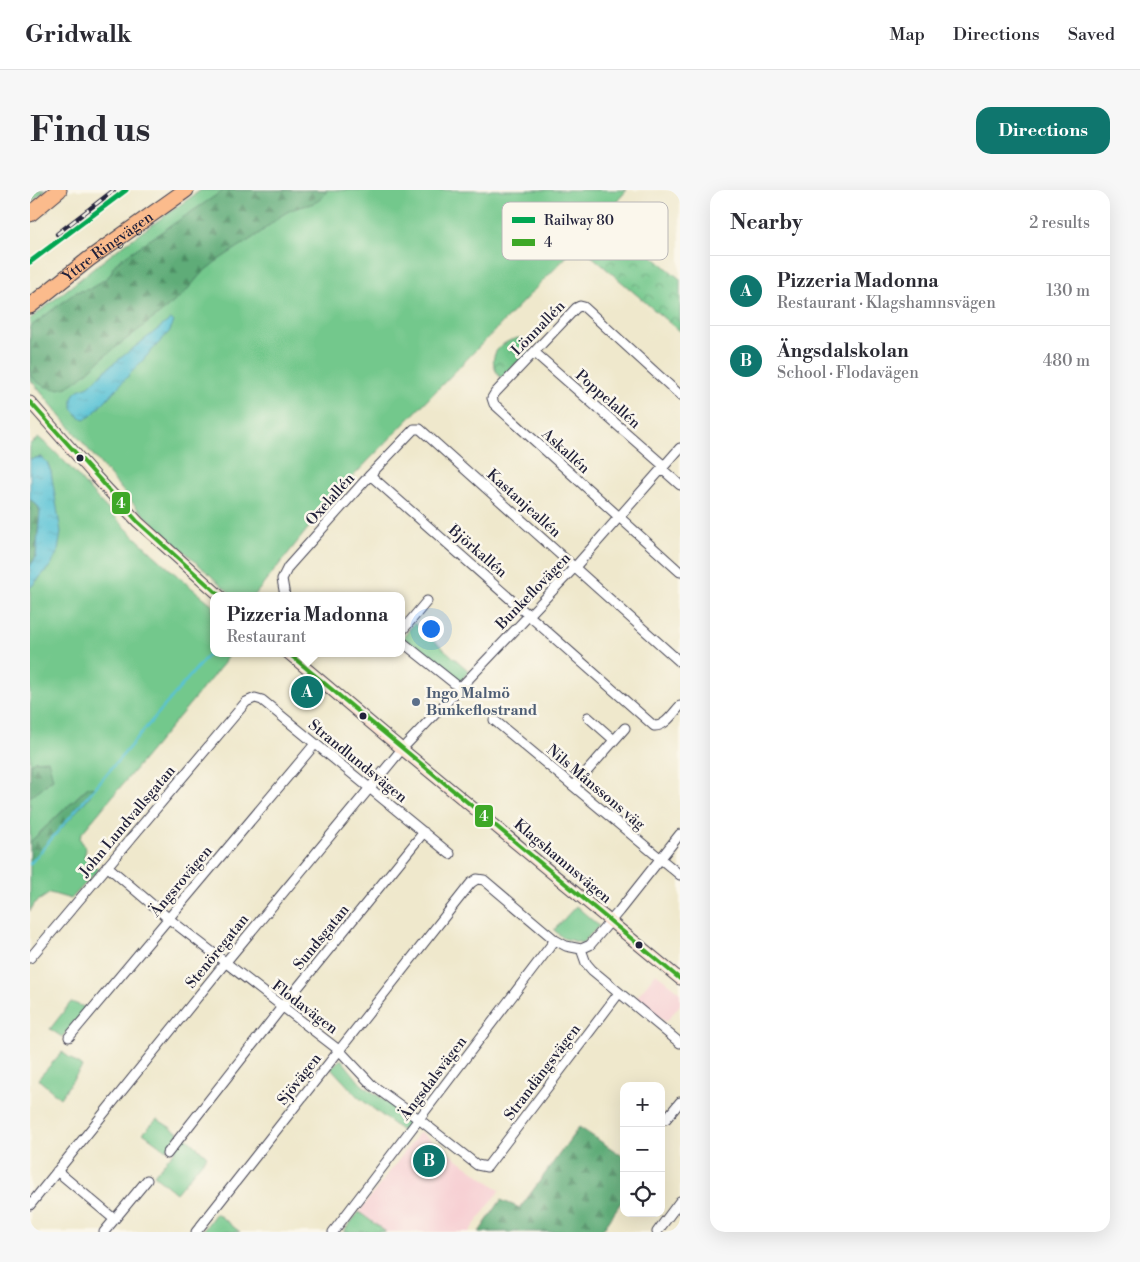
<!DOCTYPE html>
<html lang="en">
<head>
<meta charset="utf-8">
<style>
  :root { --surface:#fff; --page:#f7f7f7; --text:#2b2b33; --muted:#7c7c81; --line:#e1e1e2; --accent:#0f766e }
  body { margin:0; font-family:"Libre Bodoni",serif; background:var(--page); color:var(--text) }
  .controls { position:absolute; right:15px; bottom:15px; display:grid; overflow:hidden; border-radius:10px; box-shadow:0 5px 20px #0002 }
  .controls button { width:45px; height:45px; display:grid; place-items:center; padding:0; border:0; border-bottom:1px solid var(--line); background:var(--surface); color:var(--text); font:25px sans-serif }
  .you { position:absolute; left:400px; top:438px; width:18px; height:18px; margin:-12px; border:4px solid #fff; border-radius:50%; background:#1a73e8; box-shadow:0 0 0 8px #1a73e833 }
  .badge { display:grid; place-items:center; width:32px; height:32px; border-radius:50%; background:var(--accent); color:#fff; font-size:16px; font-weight:700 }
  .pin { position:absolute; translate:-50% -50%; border:2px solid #fff; box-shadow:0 1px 5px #0006 }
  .popup { position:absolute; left:180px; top:402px; width:195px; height:65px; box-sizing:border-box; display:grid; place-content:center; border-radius:10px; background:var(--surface); filter:drop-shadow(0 1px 4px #0005); font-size:16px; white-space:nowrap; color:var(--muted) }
  .popup b { font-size:19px; color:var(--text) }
  .popup::after { content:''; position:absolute; left:50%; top:100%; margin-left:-10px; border:10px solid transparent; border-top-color:var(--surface) }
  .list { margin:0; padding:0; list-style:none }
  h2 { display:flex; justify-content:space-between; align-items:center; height:65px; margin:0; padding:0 20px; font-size:21px }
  h2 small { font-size:16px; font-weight:400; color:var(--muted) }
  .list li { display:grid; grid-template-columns:32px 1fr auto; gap:15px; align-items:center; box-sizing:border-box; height:70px; padding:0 20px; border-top:1px solid var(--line) }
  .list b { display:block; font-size:19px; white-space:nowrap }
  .list p { margin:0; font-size:16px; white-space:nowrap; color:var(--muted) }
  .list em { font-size:16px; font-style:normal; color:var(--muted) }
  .icon { flex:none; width:28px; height:28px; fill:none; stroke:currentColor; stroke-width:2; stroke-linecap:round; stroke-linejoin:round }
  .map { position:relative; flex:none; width:650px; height:1042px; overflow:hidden; border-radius:15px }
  header { display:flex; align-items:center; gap:30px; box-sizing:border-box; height:70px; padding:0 25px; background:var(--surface); border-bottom:1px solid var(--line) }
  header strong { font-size:24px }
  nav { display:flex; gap:28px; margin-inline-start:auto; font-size:18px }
  .intro { display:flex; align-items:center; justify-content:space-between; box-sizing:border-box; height:120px; padding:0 30px }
  h1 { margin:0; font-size:35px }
  .button { padding:12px 22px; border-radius:15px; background:var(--accent); color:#fff; font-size:18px; font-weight:700 }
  main { display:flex; gap:30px; padding:0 30px }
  aside { flex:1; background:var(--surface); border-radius:15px; box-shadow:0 5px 20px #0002 }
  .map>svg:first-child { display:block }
</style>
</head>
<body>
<header>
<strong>Gridwalk</strong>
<nav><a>Map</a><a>Directions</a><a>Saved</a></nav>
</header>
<div class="intro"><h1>Find us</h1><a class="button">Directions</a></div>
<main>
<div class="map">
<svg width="650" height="1042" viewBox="0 0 650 1042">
  <defs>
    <pattern id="forest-firs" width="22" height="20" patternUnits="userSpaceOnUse" patternTransform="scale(1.25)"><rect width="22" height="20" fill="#5eac78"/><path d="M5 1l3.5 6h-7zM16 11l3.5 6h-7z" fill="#4d8c64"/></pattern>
    <pattern id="park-crowns" width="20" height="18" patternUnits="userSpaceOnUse" patternTransform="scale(1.25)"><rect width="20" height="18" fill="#73c88c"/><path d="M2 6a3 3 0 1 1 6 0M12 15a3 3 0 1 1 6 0" fill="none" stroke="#5ea274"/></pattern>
    <pattern id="water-ripples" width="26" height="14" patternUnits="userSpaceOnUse" patternTransform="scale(1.25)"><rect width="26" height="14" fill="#59c2d5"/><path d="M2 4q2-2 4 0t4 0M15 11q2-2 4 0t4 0" fill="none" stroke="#4da6b8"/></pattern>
  </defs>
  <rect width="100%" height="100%" fill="#fbf7ec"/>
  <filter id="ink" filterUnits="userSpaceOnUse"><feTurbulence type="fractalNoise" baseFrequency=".02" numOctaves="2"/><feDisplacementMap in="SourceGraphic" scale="10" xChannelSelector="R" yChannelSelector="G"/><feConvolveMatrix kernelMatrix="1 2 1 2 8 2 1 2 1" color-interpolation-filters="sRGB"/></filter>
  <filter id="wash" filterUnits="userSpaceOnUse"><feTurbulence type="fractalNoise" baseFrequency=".0096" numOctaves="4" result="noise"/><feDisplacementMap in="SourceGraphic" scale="20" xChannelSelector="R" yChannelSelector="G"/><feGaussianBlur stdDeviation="1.12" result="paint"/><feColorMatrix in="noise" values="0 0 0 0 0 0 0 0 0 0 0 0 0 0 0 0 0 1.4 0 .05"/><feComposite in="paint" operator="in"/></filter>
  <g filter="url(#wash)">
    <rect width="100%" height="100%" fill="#efe8cc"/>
    <!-- built -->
    <path fill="#f7cfd3" d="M626,783L650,802V815L636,832L606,808Z
      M390,942L470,1000L439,1042H356L329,1022Z"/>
    <!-- green -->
    <path fill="#73c88c" stroke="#4a7564" d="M0,0H16L0,13Z
      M171,0H597L542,61L304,306L224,406H203L107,318L0,189V129L88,59Z
      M9,248C32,266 49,288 68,309C103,347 142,383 183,415V463H198L194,473L51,644L50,649L56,659L54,668L69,679L41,709L20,703L5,713L0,721V674L59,607L64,598L58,597L0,652V607L5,602L4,571L0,575V398L21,375V282L17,272L11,267L0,269V254Z
      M384,433L439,481L429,493L373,448Z
      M546,716L569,736L552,753L533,748L524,740Z
      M41,812L57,818L32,847L20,839Z
      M32,862L52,877L30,908L8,889Z
      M311,869L331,894L382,929L372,941L327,906L301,878Z
      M127,929L149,943L136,960L113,943Z
      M156,947L177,966L146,1003L124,985Z
      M329,1022L356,1042H313Z
      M186,1023L210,1042H172Z"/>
    <!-- forest -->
    <path fill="url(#forest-firs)" stroke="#40675a" d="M194,0H297C290,17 272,14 259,21C249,26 240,35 231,42C211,57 187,68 169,86C163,93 158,100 151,106C127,127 101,145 76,165C65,174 47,194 34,198C21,201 8,195 0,185V137L46,102L60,99L75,89L81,84L83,77L88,71Z
      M0,309L8,316L10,321L6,367L0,376Z
      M18,570L23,589L0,607V575L4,571Z
      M58,597L64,598L59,607L0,674V652Z
      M549,937L594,967V1008L571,1042H449L471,1010L490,1018Z"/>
    <!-- park -->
    <path fill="url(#park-crowns)" stroke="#4a7564" d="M590,39L650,89V142L558,63Z
      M488,148L493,149L503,157L471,188C455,170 466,153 488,148Z"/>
    <!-- water -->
    <path fill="url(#water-ripples)" stroke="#3e7288" d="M141,129L144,132L139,142L61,226L55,229L49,227L42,218V209L44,204L48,200L59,196L79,177Z
      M11,267L17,272L21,282L31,342L28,361L21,375L0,398V376L6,367L10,321L8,316L0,309V269Z"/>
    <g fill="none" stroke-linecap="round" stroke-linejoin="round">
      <!-- stream -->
      <path stroke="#59c2d5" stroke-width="2.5" d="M0,674L183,459"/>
    </g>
  </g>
  <g filter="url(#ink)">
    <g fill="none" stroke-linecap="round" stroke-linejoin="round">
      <!-- street casing -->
      <g stroke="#414051" stroke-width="11">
        <path id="street" d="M504,162L634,276
          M650,205L554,117L550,116L546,118L465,203L462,208L464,214L650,382
          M632,279L650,295
          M340,285L624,536C635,537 643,523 650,516
          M255,406L252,389L258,377L340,285L384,239H390L650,472
          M371,442L397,411
          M371,451L430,498
          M558,527L584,550
          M464,530L650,685
          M544,596L595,538
          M77,676L138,728L310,861L342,895L390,930L447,975L457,977L589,803
          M551,759L556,773L562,780L650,853
          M0,768L216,512L225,508L232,510L420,664
          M39,847L285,554
          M636,929L650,912
          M137,964L252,817L394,642
          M27,981L84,1029
          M0,1015L195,773L372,559L545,377L650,258
          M74,1042L117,990
          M166,1042L441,693L447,689L454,690L525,750L536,756L551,759L560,755L589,721L650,644
          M303,1042L525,750
          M627,1042L650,1011"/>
      </g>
      <!-- secondary casing -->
      <g stroke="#414051" stroke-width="13">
        <path id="secondary" d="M0,212L66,287L108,332L190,406
          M258,463L361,550L650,789"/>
      </g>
      <!-- highway casing -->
      <g stroke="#414051" stroke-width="17">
        <g id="highway">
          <path d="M0,24L29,0"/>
          <path id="s1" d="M0,116L59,69L156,0"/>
        </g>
      </g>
      <!-- street -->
      <use href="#street" stroke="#fff" stroke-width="9"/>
      <!-- secondary -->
      <use href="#secondary" stroke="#fde4d1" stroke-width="11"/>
      <!-- highway -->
      <use href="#highway" stroke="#fbbb8c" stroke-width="15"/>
      <!-- rail casing -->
      <g stroke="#22223b" stroke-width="4.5">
        <path id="rail" d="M27,44L84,0"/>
      </g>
      <!-- rail -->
      <use href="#rail" stroke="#fbf7ec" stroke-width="2.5" stroke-dasharray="8" stroke-linecap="butt"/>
      <!-- bus-1 casing -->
      <g stroke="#fbf7ec" stroke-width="8">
        <path id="bus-1" d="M0,212L108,332L190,406
          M258,463L650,789"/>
      </g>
      <!-- bus-1 -->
      <use href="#bus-1" stroke="#3ea827" stroke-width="4"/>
      <!-- rail-1 casing -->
      <g stroke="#fbf7ec" stroke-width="9">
        <path id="rail-1" d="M0,72L96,0"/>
      </g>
      <!-- rail-1 -->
      <use href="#rail-1" stroke="#00a651" stroke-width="5"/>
    </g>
  </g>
  <!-- markers -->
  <g fill="#22223b" stroke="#fbf7ec" stroke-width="2">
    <circle cx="50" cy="268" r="4.5"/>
    <circle cx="333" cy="526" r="4.5"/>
    <circle cx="609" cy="755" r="4.5"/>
  </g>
  <circle fill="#5c6f8a" stroke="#fbf7ec" stroke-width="2" cx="386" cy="512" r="5"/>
  <g text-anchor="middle" stroke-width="5" stroke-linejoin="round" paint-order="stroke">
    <!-- street labels -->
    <g font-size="15" fill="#22223b" stroke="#fbf7ec">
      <text dy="5" stroke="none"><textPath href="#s1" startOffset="98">Yttre Ringvägen</textPath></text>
      <text transform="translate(508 138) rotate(-46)" y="5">Lönnallén</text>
      <text transform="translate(578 209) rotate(41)" y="5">Poppelallén</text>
      <text transform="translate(536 261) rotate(42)" y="5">Askallén</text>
      <text transform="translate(300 309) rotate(-48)" y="5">Oxelallén</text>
      <text transform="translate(494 313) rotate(42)" y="5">Kastanjeallén</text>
      <text transform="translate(448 361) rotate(41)" y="5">Björkallén</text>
      <text transform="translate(503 401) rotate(-46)" y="5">Bunkeflovägen</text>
      <text transform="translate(328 571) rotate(39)" y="5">Strandlundsvägen</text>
      <text transform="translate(566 597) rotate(40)" y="5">Nils Månssons väg</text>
      <text transform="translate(97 631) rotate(-50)" y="5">John Lundvallsgatan</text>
      <text transform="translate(533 671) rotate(40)" y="5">Klagshamnsvägen</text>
      <text transform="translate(151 691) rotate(-50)" y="5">Ängsrovägen</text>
      <text transform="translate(291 747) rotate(-51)" y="5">Sundsgatan</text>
      <text transform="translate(187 761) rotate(-51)" y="5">Stenöregatan</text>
      <text transform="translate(275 817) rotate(37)" y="5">Flodavägen</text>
      <text transform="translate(512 882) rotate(-53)" y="5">Strandängsvägen</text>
      <text transform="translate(403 888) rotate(-53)" y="5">Ängsdalsvägen</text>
      <text transform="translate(269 889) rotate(-52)" y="5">Sjövägen</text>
    </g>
    <!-- service labels -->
    <g font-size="15" font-weight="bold" fill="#4e5e75" stroke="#fbf7ec" text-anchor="start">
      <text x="396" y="508">Ingo Malmö<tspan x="396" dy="17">Bunkeflostrand</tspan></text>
    </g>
  </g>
  <!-- legend -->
  <rect x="472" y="12" width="166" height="58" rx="8" fill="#fbf7ec" stroke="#bab7b7" stroke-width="1"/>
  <rect x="482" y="27" width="23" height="6" fill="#00a651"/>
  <rect x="482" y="49" width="23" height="7" fill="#3ea827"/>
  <g font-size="14" fill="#22223b">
    <text x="514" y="35">Railway 80</text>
    <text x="514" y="57">4</text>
  </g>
  <g stroke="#fbf7ec" stroke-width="2">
    <rect x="81" y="301" width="20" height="24" rx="5" fill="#3ea827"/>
    <rect x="444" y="614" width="20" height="24" rx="5" fill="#3ea827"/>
  </g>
  <g font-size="14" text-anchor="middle" font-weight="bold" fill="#fff">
    <text x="91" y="318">4</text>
    <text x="454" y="631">4</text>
  </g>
</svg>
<div class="controls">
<button>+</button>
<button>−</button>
<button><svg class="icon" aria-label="locate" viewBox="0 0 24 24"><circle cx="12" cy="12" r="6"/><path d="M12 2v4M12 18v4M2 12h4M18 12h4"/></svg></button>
</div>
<div class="you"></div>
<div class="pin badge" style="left:277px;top:502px">A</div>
<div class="popup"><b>Pizzeria Madonna</b>Restaurant</div>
<div class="pin badge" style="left:399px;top:971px">B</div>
</div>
<aside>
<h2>Nearby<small>2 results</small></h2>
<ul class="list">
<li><span class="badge">A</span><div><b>Pizzeria Madonna</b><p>Restaurant · Klagshamnsvägen</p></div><em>130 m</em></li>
<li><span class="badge">B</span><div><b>Ängsdalskolan</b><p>School · Flodavägen</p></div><em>480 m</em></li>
</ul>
</aside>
</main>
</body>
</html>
